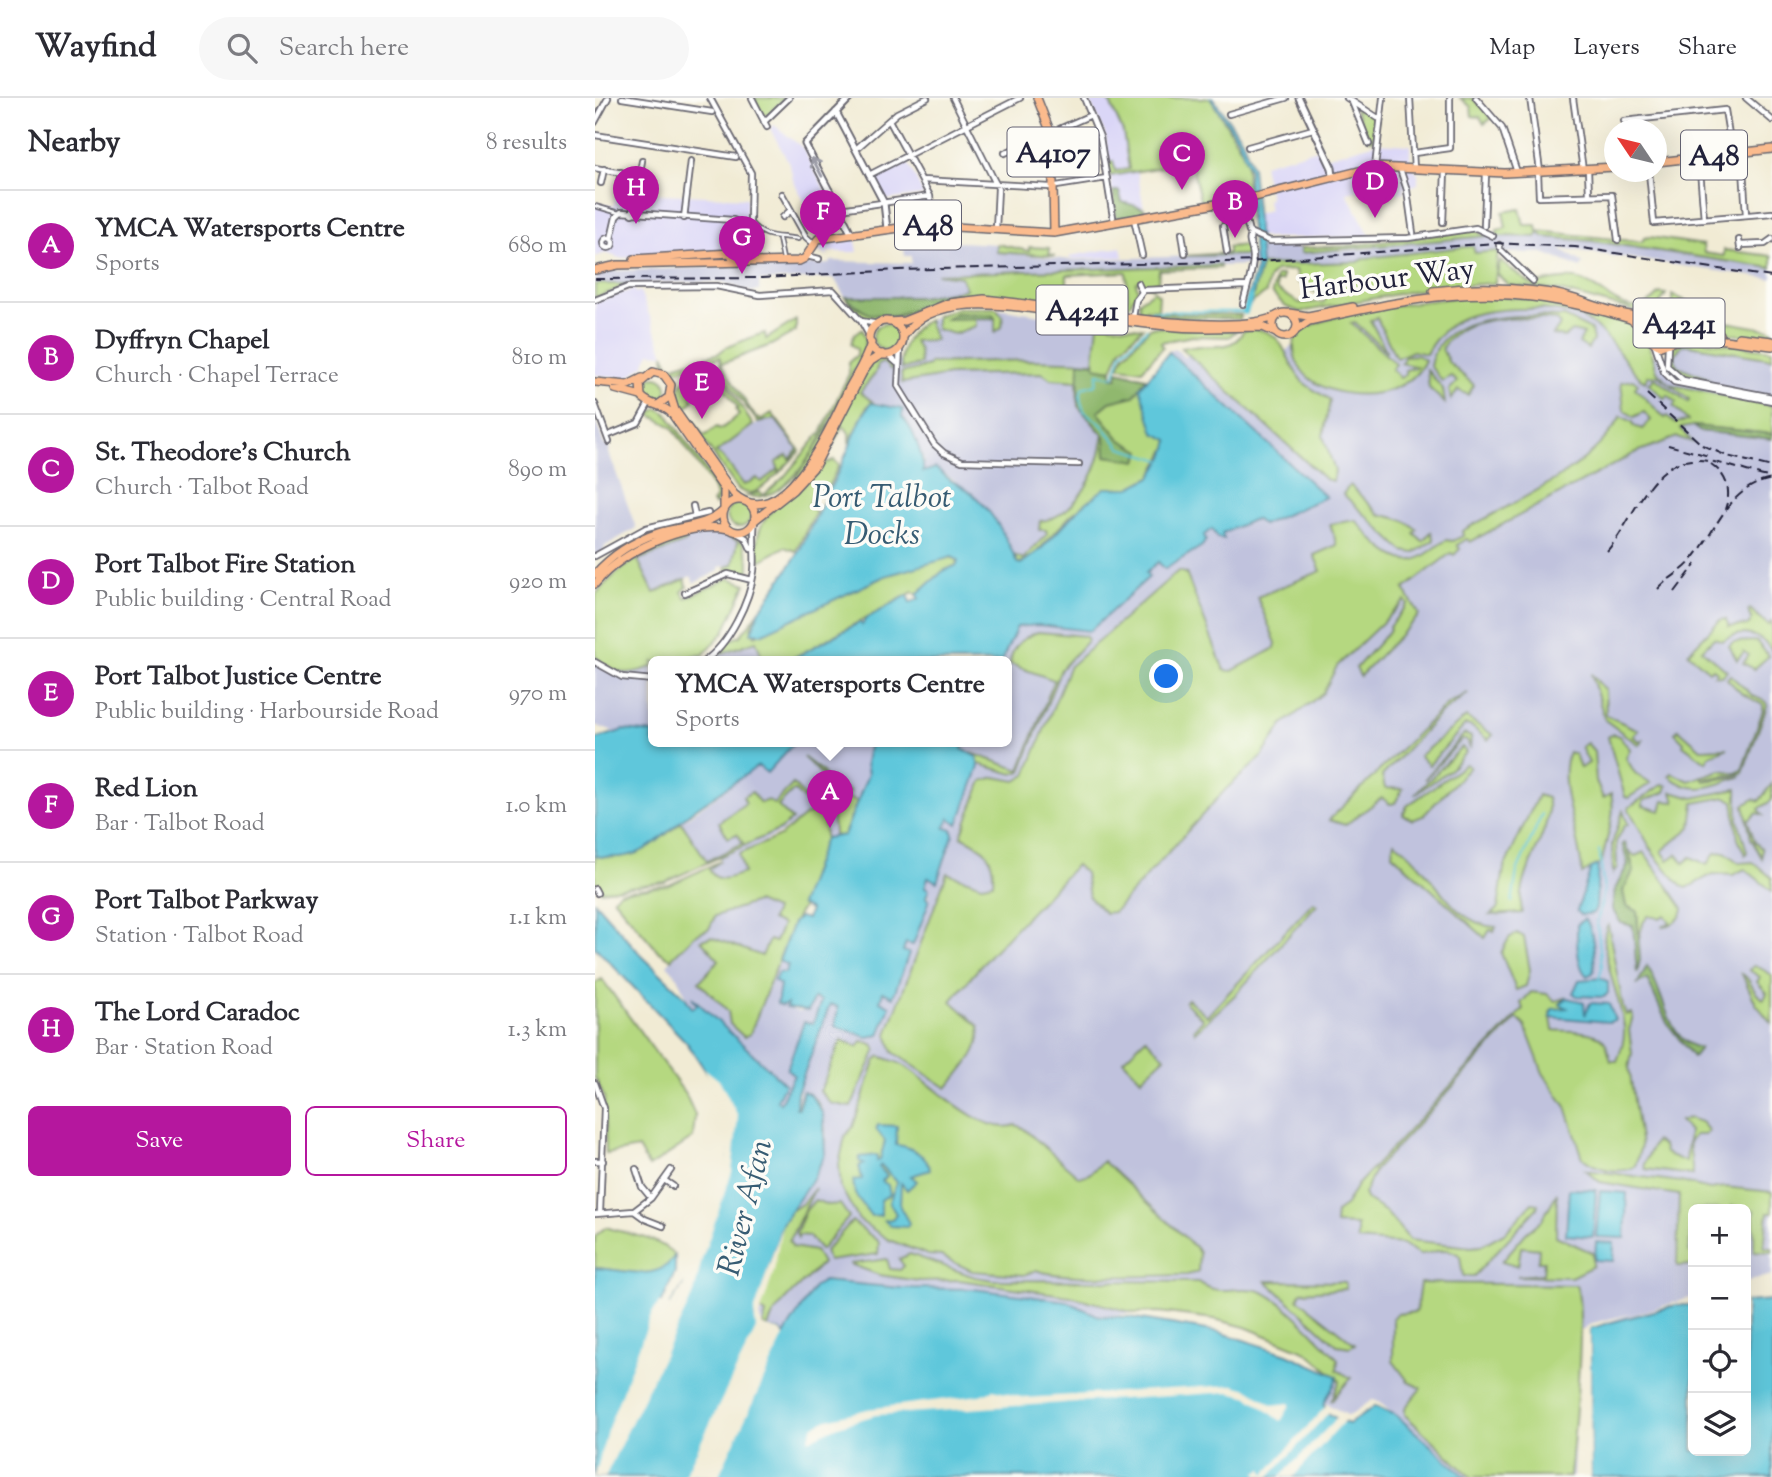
<!DOCTYPE html>
<html lang="en">
<head>
<meta charset="utf-8">
<style>
  :root { --surface:#fff; --page:#f7f7f7; --text:#2b2b33; --muted:#7c7c81; --line:#e1e1e2; --accent:#b5179e }
  body { margin:0; font-family:"Sorts Mill Goudy",serif; background:var(--page); color:var(--text) }
  .controls { position:absolute; right:21px; bottom:21px; display:grid; overflow:hidden; border-radius:10px; box-shadow:0 7px 28px #0002 }
  .controls button { width:63px; height:63px; display:grid; place-items:center; padding:0; border:0; border-bottom:2px solid var(--line); background:var(--surface); color:var(--text); font:35px sans-serif }
  .compass { position:absolute; left:1009px; top:21px; width:63px; height:63px; border-radius:50%; background:var(--surface); box-shadow:0 7px 28px #0002; rotate:305deg }
  .you { position:absolute; left:572px; top:579px; width:24px; height:24px; margin:-18px; border:5px solid #fff; border-radius:50%; background:#1a73e8; box-shadow:0 0 0 10px #1a73e833 }
  .badge { display:grid; place-items:center; width:46px; height:46px; border-radius:50%; background:var(--accent); color:#fff; font-size:23px; font-weight:700 }
  .pin { position:absolute; translate:-50% -58px; filter:drop-shadow(0 2px 4px #0008) }
  .pin::after { content:''; position:absolute; top:37px; width:24px; height:21px; background:inherit; clip-path:polygon(0 0,100% 0,50% 100%) }
  .popup { position:absolute; left:53px; top:558px; width:364px; height:91px; box-sizing:border-box; display:grid; place-content:center; border-radius:10px; background:var(--surface); filter:drop-shadow(0 2px 5px #0005); font-size:23px; white-space:nowrap; color:var(--muted) }
  .popup b { font-size:26px; color:var(--text) }
  .popup::after { content:''; position:absolute; left:50%; top:100%; margin-left:-14px; border:14px solid transparent; border-top-color:var(--surface) }
  .list { margin:0; padding:0; list-style:none }
  h2 { display:flex; justify-content:space-between; align-items:center; height:91px; margin:0; padding:0 28px; font-size:30px }
  h2 small { font-size:23px; font-weight:400; color:var(--muted) }
  .list li { display:grid; grid-template-columns:46px 1fr auto; gap:21px; align-items:center; box-sizing:border-box; height:112px; padding:0 28px; border-top:2px solid var(--line) }
  .list b { display:block; font-size:26px; white-space:nowrap }
  .list p { margin:0; font-size:23px; white-space:nowrap; color:var(--muted) }
  .list em { font-size:23px; font-style:normal; color:var(--muted) }
  .actions { display:flex; gap:14px; padding:21px 28px }
  .actions a { flex:1; padding:16px 0; border:2px solid var(--accent); border-radius:10px; text-align:center; font-size:24px; color:var(--accent) }
  .actions .main { background:var(--accent); color:#fff }
  .icon { flex:none; width:38px; height:38px; fill:none; stroke:currentColor; stroke-width:2; stroke-linecap:round; stroke-linejoin:round }
  .map { position:relative; flex:none; width:1177px; height:1379px; overflow:hidden }
  header { display:flex; align-items:center; gap:42px; box-sizing:border-box; height:98px; padding:0 35px; background:var(--surface); border-bottom:2px solid var(--line) }
  header strong { font-size:33px }
  nav { display:flex; gap:38px; margin-inline-start:auto; font-size:24px }
  .search { width:490px; height:63px; background:var(--page); display:flex; align-items:center; gap:18px; box-sizing:border-box; padding:0 24px; border-radius:38px; color:var(--muted); font-size:26px }
  main { display:flex }
  aside { flex:1; background:var(--surface) }
  .map>svg:first-child { display:block }
</style>
</head>
<body>
<header>
<strong>Wayfind</strong>
<div class="search"><svg class="icon" aria-label="search" viewBox="0 0 24 24"><circle cx="10" cy="10" r="6"/><path d="M15 15l6 6"/></svg>Search here</div>
<nav><a>Map</a><a>Layers</a><a>Share</a></nav>
</header>
<main>
<aside>
<h2>Nearby<small>8 results</small></h2>
<ul class="list">
<li><span class="badge">A</span><div><b>YMCA Watersports Centre</b><p>Sports</p></div><em>680 m</em></li>
<li><span class="badge">B</span><div><b>Dyffryn Chapel</b><p>Church · Chapel Terrace</p></div><em>810 m</em></li>
<li><span class="badge">C</span><div><b>St. Theodore's Church</b><p>Church · Talbot Road</p></div><em>890 m</em></li>
<li><span class="badge">D</span><div><b>Port Talbot Fire Station</b><p>Public building · Central Road</p></div><em>920 m</em></li>
<li><span class="badge">E</span><div><b>Port Talbot Justice Centre</b><p>Public building · Harbourside Road</p></div><em>970 m</em></li>
<li><span class="badge">F</span><div><b>Red Lion</b><p>Bar · Talbot Road</p></div><em>1.0 km</em></li>
<li><span class="badge">G</span><div><b>Port Talbot Parkway</b><p>Station · Talbot Road</p></div><em>1.1 km</em></li>
<li><span class="badge">H</span><div><b>The Lord Caradoc</b><p>Bar · Station Road</p></div><em>1.3 km</em></li>
</ul>
<div class="actions"><a class="main">Save</a><a>Share</a></div>
</aside>
<div class="map">
<svg width="1177" height="1379" viewBox="0 0 1177 1379">
  <rect width="100%" height="100%" fill="#fdfcf7"/>
  <filter id="ink" filterUnits="userSpaceOnUse"><feTurbulence type="fractalNoise" baseFrequency=".0143" numOctaves="2"/><feDisplacementMap in="SourceGraphic" scale="14" xChannelSelector="R" yChannelSelector="G"/><feConvolveMatrix kernelMatrix="1 2 1 2 8 2 1 2 1" color-interpolation-filters="sRGB"/></filter>
  <filter id="wash" filterUnits="userSpaceOnUse"><feTurbulence type="fractalNoise" baseFrequency=".00686" numOctaves="4" result="noise"/><feDisplacementMap in="SourceGraphic" scale="28" xChannelSelector="R" yChannelSelector="G"/><feGaussianBlur stdDeviation="1.57" result="paint"/><feColorMatrix in="noise" values="0 0 0 0 0 0 0 0 0 0 0 0 0 0 0 0 0 1.4 0 .05"/><feComposite in="paint" operator="in"/></filter>
  <g filter="url(#wash)">
    <rect width="100%" height="100%" fill="#f1ebd4"/>
    <!-- built -->
    <path fill="#dad6f7" d="M493,0H513L528,34L533,72L515,76L510,36Z
      M179,27L208,50L231,94L210,105L198,82L195,67L175,30Z
      M782,45L815,47V64L823,76V86L808,91L810,94L783,96L781,91L751,94L776,139L671,140L663,137L661,116L674,112L672,102L675,100L668,66L723,51L727,60Z
      M311,61L329,97L291,102L279,78Z
      M542,73L550,116L521,120L515,78Z
      M22,88L67,96L152,100L151,120L143,129L142,147L127,154L24,160L11,155L0,159V105L19,108Z
      M260,139L263,154H233L232,158L224,154V145Z
      M526,149L528,159L475,161V158Z
      M39,191L41,195L45,193L69,256L55,255L48,268L32,280L0,277V204Z"/>
    <!-- industrial -->
    <path fill="#c0c2dd" d="M940,132L1177,166V181L964,150L988,165L986,170L948,155H880L878,148L771,160L763,164L344,176L365,179L371,191L325,199H250L239,180L164,183V193L155,194L127,184L0,186L1,175L14,173L235,166L236,163L316,165V158H310L308,144L326,142L402,146V154L477,162L665,156L666,148L678,147L706,150V155L740,151L744,153L779,150L786,146Z
      M940,208L1001,218L1054,258L1073,256L1078,248L1087,243L1126,244L1177,252V1177L1151,1184V1111H1098V1199L984,1233L978,1379H872L783,1303L777,1302L754,1318L730,1305L732,1295L743,1282L721,1259L650,1229L619,1221L558,1214L504,1218L408,1194L320,1195L234,1182L220,1188L189,1238L163,1228L160,1218L191,1118L219,1079L230,1056L227,1014L207,997L202,1011L205,989L235,906L243,909L240,928L279,939L291,906L285,904L288,894L298,898L314,855L308,853L311,844L317,847L333,802L334,791L329,789L333,779L342,784L358,737L350,730L354,720L357,721L370,644H412V564H406L419,532L424,529L443,527L495,533L554,479L550,475L563,464L570,471L607,448L611,442L609,437L618,431L623,440H628L626,435L661,421L666,426L730,399L573,253L581,251L591,260L593,251L686,256L722,232L782,220L858,209Z
      M396,209L503,226L500,265L437,262L335,265L334,268L307,274L308,285L355,277L447,275L456,281L482,283L484,310L501,326L512,343L485,410L446,451L422,465L414,444L396,416L374,393L346,373L336,370L328,374L329,362L313,324L307,319L308,311L278,304L265,294L276,266L305,262L326,226L345,216Z
      M177,315L204,352L170,384L144,388L121,355Z
      M0,319L9,347L15,348L14,355L41,430L10,448L8,456L0,461Z
      M118,433L143,443L138,466L124,469V473L99,485L96,478L59,496L43,462L90,444V440Z
      M162,543L169,564H83L100,557L112,561L124,549L125,556L129,555Z
      M0,558L32,576L58,569V635L29,632L21,635L0,627Z
      M200,644H275L271,665L273,675L248,737L230,740L229,720L214,715L185,735L144,756L155,793L119,780L114,771L126,763L124,760L111,764L86,724L163,668L172,675Z
      M161,804L199,819L184,864L193,867L191,873L183,874L179,883L185,887L182,906H193L192,910L203,914L213,913L219,900L226,903L218,926L209,925L192,971L199,976L185,1004L182,1003L188,992L164,962L100,902L102,907L97,910L81,877L72,867L100,837L114,831L120,818Z"/>
    <!-- green -->
    <path fill="#b5d880" stroke="#6c7d5e" stroke-width="2" fill-rule="evenodd" d="M159,0H190L173,17H168Z
      M513,0H615L651,59L652,97L606,105L596,64L515,78L513,64L518,63L520,73L534,71L528,34Z
      M865,0H878L897,20L889,26L885,19L877,18L876,9Z
      M759,8L782,21L779,42H774Z
      M925,111L929,127H942L943,133L1047,144L1049,140L1055,139L1108,147L1109,155L1129,158V152L1177,158V170L997,143L949,139L944,135L941,139L902,138V132L911,130L908,114Z
      M879,132L893,138L706,155V150L752,148Z
      M402,146L434,153V149L454,150L455,157L460,158L402,154Z
      M651,147L656,157L588,158L633,155V149Z
      M878,148L880,155L903,153L900,185L835,190L705,214L691,209L677,195L681,178L687,177V183H681L682,192L705,205L729,204L731,200L703,184L701,172L680,173L674,180L671,195L656,205L666,167L763,164L771,160Z
      M905,163L936,186C950,185 966,178 980,181C1011,187 1032,231 1065,195L1071,196L1061,211L1044,214L965,193L913,187L902,176Z
      M625,167V170L564,172L563,185H559L558,190L544,183L541,185L543,192L530,214C483,209 433,197 386,198C350,199 301,228 272,221C261,218 255,207 250,199C284,239 334,202 371,191L366,179L342,176ZM531,174L533,199L529,205L472,200V177Z
      M0,186H36L0,200Z
      M559,193L564,197L563,212L551,211L550,217L545,215L544,203Z
      M880,197L957,202L1037,224L1055,248L1062,273L1074,286L1177,308V336L1099,328L1085,330L1097,344L1082,339L1042,354L875,444L872,441L862,447L865,451L859,457L856,455L809,491L824,516L821,521L765,578L761,570L795,532L794,529L813,506L810,503L742,568L728,595L688,626L666,660L631,691L519,814L510,815L494,799L490,775L481,767L395,857L356,903L384,928C388,954 367,971 352,990L298,954L292,936L352,775L387,787L398,785C400,758 389,748 366,738L387,683L400,679L421,683L431,677L474,569L583,473L591,475L629,572L637,573L680,550L681,545L662,499L726,473L719,457L742,447L735,426L761,422C771,435 798,466 818,462C830,460 841,448 851,442L858,443L868,438L867,433C920,403 997,372 1026,318L1038,324L1039,328L1047,331L1056,322L1049,314L1039,319L1029,312L1026,284L1038,282L1043,286L1040,290L1070,320L1072,318L1080,325L1093,323L1078,308L1081,304L1073,297L1070,301L1054,286L1060,280L1093,304L1094,301L1063,277L1053,278L1051,284L1047,282C1028,263 1015,237 992,223C965,206 892,208 864,222C849,230 839,241 831,256L818,253L801,260L782,220L775,222L792,254L760,224L756,225L801,266L797,271L805,280L810,277V272L823,269L806,265L810,258L822,257L830,262C806,319 682,302 701,236C735,211 835,203 880,197Z
      M1077,197L1098,206V218L1177,232V240C1148,236 1075,239 1077,197Z
      M363,210H401L408,219L407,229L400,234V220L381,221V228L359,236L341,231V218Z
      M558,215L646,217L645,221L557,218Z
      M927,218L970,219L996,232L998,242L993,251L984,245L989,236L977,233L969,239L958,237L965,227L962,222C927,219 864,215 847,251L854,265L879,287L873,297L863,292L856,302L854,292L862,284L856,278L847,283L835,268C843,225 889,220 927,218Z
      M1055 231a13 13 0 1 1 26 0a13 13 0 1 1-26 0Z
      M201,222V233L176,247L126,266L161,320L167,321L177,315L205,353L185,374L181,365L192,357L195,361L203,351L180,321L163,324C149,305 126,282 125,259L83,272L70,267L69,256L75,269L124,255L130,250L160,238L170,235L171,241Z
      M333,222L340,242L319,243L324,252L325,266L307,271C302,251 316,231 333,222Z
      M278 239a13 13 0 1 1 26 0a13 13 0 1 1-26 0Z
      M503,226L548,230L526,250L517,272L499,270L498,282L551,280L545,290L575,344L556,379L535,390H510L476,417L438,458L423,466L419,457L428,461L452,436L451,432H444L445,423C480,421 508,368 508,335L483,308L482,283L456,281L447,275L355,277L307,285L306,275L334,268V265L437,262L499,264ZM509,337L545,353L544,361L511,358L513,346Z
      M556,229L641,233L634,239L598,238L566,244L568,249L547,272L524,269L529,257Z
      M267,231L271,242L268,255C247,293 207,411 152,398L164,394L169,397L189,379L227,333L254,276V264L262,257V251L256,246L259,237Z
      M658,231C692,232 689,264 708,284C716,291 726,296 735,302L728,338L740,373L738,383L730,381L586,250C606,244 638,257 648,233Z
      M1098,241L1177,252V261L1088,246L1079,257L1082,268L1115,281L1090,280L1076,269L1075,251L1087,243Z
      M286,259L295,261L300,270L296,272L288,264L283,267L280,276L265,294L278,304L272,309L254,345V335L248,327L228,366L239,362L244,367L230,395L221,391L213,408L221,413L201,453L189,449L165,463C156,439 168,420 185,404L276,266Z
      M113,270L122,271L158,327L121,355L128,359L149,387L162,380L166,384L182,372L184,375C170,386 158,404 142,390L84,308C80,290 87,282 102,274L108,288L96,296L98,303L90,310L109,338L121,329L126,331L144,317L141,312L143,310L123,282L114,288L109,275Z
      M832,272L848,291L850,305L834,290Z
      M48 291a12 12 0 1 1 24 0a12 12 0 1 1-24 0Z
      M63,310L72,316L122,388L126,398L119,407L117,404L121,399L118,389L77,329L54,316Z
      M755,387L784,416L808,422L822,431L819,435L828,443L836,434L839,442L819,455L808,453L748,396Z
      M132 417a12 12 0 1 1 24 0a12 12 0 1 1-24 0Z
      M124,434L148,444L154,463V475L132,472L131,469L138,466L143,443Z
      M90,440L91,444L43,462L59,495L90,481L92,489L87,494L91,500L134,480L151,486L129,534L108,557H100L83,564H58V569C31,577 22,579 0,558L1,496C26,466 54,453 90,440Z
      M354,459L361,461L362,467L348,473L322,496L318,494L191,564H169L161,543L125,556L132,543L145,538L164,514L156,530L160,538L290,478Z
      M1155,511L1173,527L1177,523V553C1165,535 1146,531 1127,543L1119,540L1107,552L1132,573L1127,578L1119,577L1122,574L1117,570L1114,573L1093,555L1125,522L1131,521L1134,529L1154,527L1157,520L1153,513Z
      M443,534L490,538L493,542L466,571L426,673L418,676L384,666L374,654L425,672L459,582L415,566C416,549 428,539 443,534Z
      M1161,543L1174,558L1159,571L1148,565L1154,557L1149,554L1142,562L1134,548L1138,544Z
      M996,576L1010,592L1011,617L1043,632L1038,638L1044,643L1049,641L1044,647L1010,622Z
      M1135,577L1158,598L1171,604L1172,608L1148,675L1109,681L1108,678L1126,672L1141,675L1147,672L1168,612V607L1146,595L1132,581Z
      M873,595L846,615L787,678L790,690L808,691L800,705L795,706L787,700L750,727L734,722L852,606Z
      M871,619L898,637L893,642L876,628L870,627L834,667L824,658Z
      M1083,631L1106,651L1133,650L1115,657L1111,664L1088,647L1089,644L1080,635Z
      M869,636L876,639L875,649L871,642H866L829,682Z
      M1018,636L1024,638L1035,651L1031,660L1040,675L1056,685L1033,700L1030,699L1013,639Z
      M992,645L999,653L1001,683L1008,700L1016,696C1022,718 1010,742 1007,764L987,776C987,743 959,684 974,654L980,656L985,670L994,665L986,649Z
      M867,649L871,654L856,671L819,697Z
      M208,659L228,674L234,686L214,707L199,692L183,708L197,722L184,732L70,784L6,793L0,784V758C38,764 58,748 86,724L112,763L148,745L142,736L133,740L124,724L151,705L148,699L157,694L165,705L173,702L179,706L198,686L214,703L231,687V681Z
      M871,666L875,669L828,718L818,722L808,717L812,708Z
      M1077,675L1094,683L1107,678L1109,683L1146,678C1119,688 1099,699 1074,678Z
      M1068,686L1072,688L1070,694L1048,703V708L1066,713L1069,703L1080,704L1077,694L1098,700L1142,691L1143,722L1152,754L1150,757L1143,741L1138,703L1131,699L1099,705L1096,729L1067,753L1073,762L1082,756L1089,765L1096,759L1112,767L1120,755L1130,754L1144,765L1158,764L1177,780V793L1150,771L1138,777L1118,776L1092,790L1086,788L1060,758L1033,710Z
      M1177,686V702L1164,711L1168,717L1162,715L1153,723L1160,744L1167,751V760L1156,741L1149,707L1159,701L1164,703Z
      M245,690L255,693L253,700L262,703L249,737L245,739L239,737C239,720 231,704 245,690Z
      M943,697L952,700C961,732 920,774 927,815L895,817L903,810L909,770Z
      M1028,713L1033,726L1029,728L1021,744L1022,770L1018,775L1017,746Z
      M223,715L229,720L230,740L207,810L198,825L155,936L149,939L135,926L133,913L104,884L124,862L106,842L116,839L167,858L174,842L180,844L187,827L176,822L180,812L161,804L120,818L114,831L100,837L76,861L63,853L18,800L25,794L74,787L126,763L114,771C122,787 135,779 149,775L144,756L185,738L212,716Z
      M799,744C837,767 854,827 901,829L899,833L895,832L890,840L797,756Z
      M1033,752L1040,758L1049,754L1088,810C1088,821 1077,827 1067,829L1075,824L1070,817L1065,820L1053,818L1048,825L1044,841L1042,813L1031,808L1027,791C1034,772 1042,774 1033,752Z
      M718,804L722,806L640,897L600,934L599,931L608,921L590,904L593,901L612,918Z
      M1013,827L1028,909L1031,917L1036,915L1038,918L1034,932L1037,955L1034,970L1046,1048L1040,1068C1026,1077 1000,1071 988,1060L971,1009L948,975L930,928L922,920L780,1072L769,1096L772,1102L791,1114L815,1142L876,1149L885,1148L911,1134L937,1105L943,1106L942,1110L879,1178H868L865,1158C851,1146 840,1156 824,1156L808,1146L762,1142V1127L740,1126L741,1114L751,1107L762,1087L928,911L926,905L936,894L952,896L960,903L970,900L965,906L973,910L955,914L958,932C971,934 1003,930 1011,946C1013,951 1014,958 1016,963H1022C1026,953 1030,940 1029,930C1028,907 1000,844 1013,827Z
      M922,835L929,839L935,872L931,888L921,892L906,855L914,840Z
      M1160,867L1177,877V926L1161,906L1147,876C1157,880 1157,897 1169,901L1172,895L1162,884L1165,879L1154,872Z
      M7,881L91,997L100,1017L98,1040L54,1069L43,1050L11,1056L9,999L0,979V885Z
      M551,940L570,959L546,981L528,962Z
      M246,942L263,949L267,943L278,946L281,952L256,1009L235,1005L225,993Z
      M285,958C293,962 302,963 310,968C338,986 387,1039 421,1027L428,1030L484,1079L494,1076L508,1063L601,1150L604,1155L603,1174L592,1177C557,1177 470,1183 441,1172L429,1177L377,1173L346,1158L333,1157L294,1142L264,1122L246,1090L244,1066L250,1038L258,1029L280,963Z
      M208,993C219,997 226,1008 228,1019C236,1063 217,1081 193,1115L208,1105L220,1090L194,1143L198,1149L220,1153L227,1165C209,1185 181,1204 173,1229L168,1228L171,1216L165,1212L167,1204L82,1379Z
      M1094,1020L1106,1024L1114,1033L1110,1037H1100L1094,1044L1098,1077L1050,1071L1049,1066L1060,1043L1068,1048L1070,1055L1091,1064L1094,1033L1085,1023Z
      M991,1072L1086,1084L1115,1091L1130,1089L1177,1094V1115H1173L1169,1149L1177,1150V1154L1159,1153V1112L1137,1108L1136,1111H1098L1094,1153L1098,1158V1167L1082,1168L1084,1097L1005,1084Z
      M962,1095L961,1138L998,1155V1168L976,1179L922,1178L948,1176L949,1163H943L944,1151L926,1149L923,1168L907,1163L931,1135L947,1122Z
      M220,1102L233,1107L245,1106L254,1119L226,1152L214,1138L204,1137L203,1140L201,1135L211,1112Z
      M257,1123L284,1144L283,1156L233,1163L230,1153Z
      M11,1129C37,1138 59,1137 80,1157C63,1189 31,1171 0,1170V1138Z
      M315,1156L380,1179L398,1182L603,1184C625,1200 641,1186 665,1193C689,1201 724,1242 743,1261L742,1272L756,1280L736,1303L745,1283L712,1254L650,1229L619,1221L564,1214L540,1215L475,1198L364,1182L324,1183L284,1177L255,1166L292,1161L295,1171L305,1172L309,1168L304,1161Z
      M671,1183L750,1184L751,1191L706,1194L703,1201L760,1246L755,1249L742,1247Z
      M825,1185L981,1187C992,1214 978,1343 975,1379H876L810,1317V1310L826,1290L813,1283L798,1263V1220L802,1216L821,1214Z"/>
    <!-- forest -->
    <path fill="#90b86e" stroke="#596d54" stroke-width="2" d="M518,93H524L527,104L549,110L550,116L521,120Z
      M362,193L301,218L274,216L250,199H325Z
      M361,215L398,216L400,220L351,221Z
      M484,263L500,265V269L517,272V280H522L523,273L551,280L539,298L515,304L503,314L525,341L546,353L542,363L511,358L510,339L483,308Z
      M1099,328L1177,336V341L1104,333Z
      M1030,745L1039,772L1028,793L1031,808L1042,813L1045,862L1042,875L1038,828L1026,825L1017,811L1020,791L1033,766L1027,746Z
      M1052,868C1069,891 1071,944 1105,950L1098,959L1072,925L1052,881L1043,885Z"/>
    <!-- water -->
    <path fill="#5fc7db" stroke="#40748b" stroke-width="2" d="M615,0H618L647,41L657,69L666,167L655,207L650,206L661,172L652,97L654,72L643,41Z
      M574,254L731,399L667,427L660,421L627,435L629,441L623,440L617,431L609,437L611,442L607,448L570,471L563,464L551,475L554,479L495,533L443,527L422,529L406,564H191L265,524L267,527L272,520L313,497L315,505L324,500L322,496L348,473L362,467L363,462L357,459L290,478L166,536L156,535L164,514L202,457L246,368L267,319L276,305L308,311L307,319C317,327 330,362 328,374L340,370C347,373 351,380 357,383C388,397 409,432 422,465L426,466L446,451L485,410L510,390H535L556,379L570,357L574,342L559,335L545,290Z
      M29,632L58,635V644H200L172,675L163,668C142,683 120,697 99,712C64,738 52,766 0,758V641Z
      M275,644H370L367,651L382,659L384,669L363,726L354,720L350,730L357,731L358,737L342,784L333,779L330,789L334,791L331,799L334,804L318,847L311,845L308,853L314,855L298,899L288,894L285,903L295,908L284,937L272,939L240,928L243,909L235,906L202,995L201,1010H204L208,993L216,997L228,1016L230,1056L219,1079L187,1126L160,1218L163,1228L186,1233L189,1237L220,1188L229,1183L306,1190L378,1191L471,1203L504,1218L534,1219L624,1234L692,1256L742,1278C739,1300 709,1309 754,1326L780,1308L801,1317L871,1379H0V1170C29,1171 64,1186 80,1157V1174L58,1225L64,1222L95,1179L129,1085L137,1041L134,1016L122,990L92,945L0,849V804L46,857L90,899L97,910L102,907L97,899L190,986L182,1002L185,1005L199,977L192,971L209,924L218,926L226,903L219,900L213,913L191,910L192,906L187,908L182,906L185,887L179,883L183,874L190,875L193,867L184,863L198,825L204,819L212,821L215,812L205,807L230,740L249,737L273,676L271,665Z
      M1003,767L1001,810L998,815L986,817L982,813L996,770Z
      M989,821C999,827 1001,864 998,875L992,878C981,868 982,841 982,827Z
      M1007,880L1013,884V895L1009,899L982,898L978,895L984,882Z
      M972,900L989,904L990,917L995,905L1014,906L1020,922L1014,924L955,919L957,911L972,910L965,906Z
      M283,1027L302,1028L301,1047C315,1048 333,1058 335,1072L316,1078L322,1083L312,1092L306,1085L305,1109L314,1125L312,1129L296,1128L289,1122L297,1121L301,1116L294,1104L302,1084L286,1067L284,1069L292,1078L287,1083L293,1087L295,1096L286,1102V1117L276,1118L260,1096L258,1082L267,1081L264,1068L269,1066L264,1063L265,1059L282,1057V1063L285,1061L290,1043L281,1031Z
      M974,1091L1001,1092L998,1139L971,1137Z
      M1005,1093L1032,1095L1030,1140L1001,1139Z
      M1001,1144L1019,1145L1018,1163L1000,1162Z
      M1177,1202V1379H996L995,1230L1081,1207H1098V1353H1151V1204Z"/>
    <!-- pier -->
    <path fill="#f1ebd4" d="M109,970L125,983L143,1018L137,1074L107,1161L99,1195L10,1379H0L12,1333L57,1215L65,1205L70,1206L68,1211L71,1206L75,1207L88,1189L132,1062L135,1041L130,1017Z
      M187,1126L179,1173L164,1219L168,1228L186,1233L189,1238L123,1379L99,1376L89,1379L161,1231L159,1215Z
      M1038,1215L995,1230L996,1379H992L991,1229L998,1225Z
      M638,1287L653,1291L678,1307L695,1305V1308L686,1323L654,1299L635,1294L281,1317L243,1328L213,1342L218,1328L233,1321L273,1311L385,1297L398,1292L430,1300Z
      M733,1306L736,1312L674,1379L663,1377L662,1374L668,1371L670,1376Z
      M744,1318L751,1321L698,1379H685Z"/>
    <g fill="none" stroke-linecap="round" stroke-linejoin="round">
      <!-- stream -->
      <path stroke="#5fc7db" stroke-width="2" d="M554,218L557,213L650,214
        M552,231L527,254L519,279L503,276L501,286L487,290L485,301L489,313L506,326L526,350L566,362
        M917,804L922,773L947,716
        M1004,881L1007,869L1002,825L1009,792L1004,752"/>
      <!-- river -->
      <path stroke="#5fc7db" stroke-width="6" d="M650,214L655,199"/>
    </g>
  </g>
  <g filter="url(#ink)">
    <g fill="none" stroke-linecap="round" stroke-linejoin="round">
      <!-- pedestrian casing -->
      <g stroke="#6a6871" stroke-width="6">
        <path id="pedestrian" d="M0,108L24,115
          M156,125C170,142 184,137 203,141
          M154,135L164,136
          M184,141L188,161"/>
      </g>
      <!-- minor casing -->
      <g stroke="#6a6871" stroke-width="8">
        <path id="minor" d="M27,0L117,14
          M115,0L156,75L155,123L150,128
          M157,0L172,29
          M358,0L403,90L401,131
          M489,0L505,39L518,119
          M752,0L783,20
          M815,0L819,71
          M881,0L907,30L922,74
          M935,0L945,73
          M978,0L988,72
          M1151,0L1177,22
          M757,4L774,46
          M634,16L691,0
          M1046,21L1047,32
          M294,22L335,98L338,127
          M1029,23L1130,12L1137,55
          M0,24L13,0
          M169,24L194,0
          M0,37L141,59
          M653,49L718,31
          M261,51L302,15L332,0
          M410,55L496,17
          M819,55L855,50V0
          M1147,55L1151,117
          M1104,60L1109,121
          M780,69L788,0
          M0,70L44,78
          M805,71L812,92L818,135
          M993,72L994,96
          M943,74L944,99L1017,97L1023,142
          M1054,74L1059,125L1177,115
          M274,77L425,0
          M327,82L455,89L512,80
          M6,85L9,71
          M24,86L26,74
          M187,96L211,139L218,145
          M646,102L654,134L675,143L813,140L881,130L898,138
          M245,111L335,98
          M37,116L47,63
          M188,119L196,112
          M89,120L96,63
          M539,121L547,157
          M848,124L850,73
          M220,125L225,119L218,103L235,93
          M628,128L632,154
          M889,128L891,75
          M587,135L590,155
          M8 145a5 5 0 1 1 10 0a5 5 0 1 1-10 0Z
          M16,141L21,119L26,114L138,122L148,126L152,134L149,144L138,156
          M1144,142L1145,150
          M904,147L905,149
          M1145,147L1170,146L1177,141
          M907,153L938,183
          M212,158L224,161
          M543,185L547,194
          M0,202L33,189L121,188L165,197L238,192L266,223L275,239
          M648,206C651,191 658,175 658,159C658,149 652,145 656,136
          M538,219L541,202L549,192L652,188
          M266,223L284,226
          M1060,247L1069,274L1079,284L1177,303
          M1073,248L1072,268L1088,282L1177,299
          M305,250L303,288L339,346L349,355L367,363L484,366
          M293,257L302,265
          M0,306L14,344
          M14,337L43,325L54,305
          M98,408L100,418
          M140,434L151,440L156,451
          M0,458L51,430L113,415
          M90,495L133,476L157,482
          M0,564L27,579L58,582
          M108,564C134,547 155,503 159,473C161,456 157,440 160,423
          M0,791L2,795
          M0,985L9,1010L5,1114
          M0,1063H8
          M41,1071L47,1089L56,1100
          M69,1082L78,1088
          M39,1113L50,1121L68,1128
          M0,1116L39,1113L56,1100L76,1072"/>
      </g>
      <!-- tertiary casing -->
      <g stroke="#6a6871" stroke-width="9">
        <path id="tertiary" d="M255,0L210,46L256,135
          M704,0L737,70L738,78
          M241,14L289,105L292,131"/>
      </g>
      <!-- primary casing -->
      <g stroke="#6a6871" stroke-width="10">
        <path id="primary" d="M442,0L457,38L459,135
          M1062,64L1177,51
          M39,161L135,155L139,162
          M0,172L23,167L204,163L210,160L223,141L327,127L459,135L660,99L780,69L910,75L1020,69
          M838,193C878,188 918,189 957,195C983,199 1034,224 1057,217
          M694,215L713,218L758,209
          M678 227a12 12 0 1 1 24 0a12 12 0 1 1-24 0Z
          M1084,223L1098,232L1125,236
          M274 240a17 17 0 1 1 34 0a17 17 0 1 1-34 0Z
          M294,224L309,223L354,205L389,201C448,206 639,243 683,217
          M700,233L714,223C841,195 907,181 1035,221C1050,228 1051,243 1066,248L1082,242L1085,225L1074,215L1061,216L1053,224V238
          M308,239C340,188 431,211 480,217C510,221 541,225 571,228C603,232 635,229 668,229L681,235
          M1144,239L1177,243
          M1081,243L1106,239L1177,248
          M0,284L33,287L47,280
          M20,291L46,298
          M75,296L80,312L139,396C188,440 238,324 252,294C260,278 271,263 276,245
          M64,306L74,299L76,287L69,277L58,274L45,285L46,298C55,309 68,305 77,316L129,391V412
          M128 418a16 16 0 1 1 32 0a16 16 0 1 1-32 0Z
          M160,422L198,392L220,368L268,274L276,263L287,256
          M0,476C17,457 39,443 63,435C84,428 113,429 129,412
          M0,486C27,453 91,423 134,431"/>
      </g>
      <!-- pedestrian -->
      <use href="#pedestrian" stroke="#fff" stroke-width="2.5"/>
      <!-- minor -->
      <use href="#minor" stroke="#fff" stroke-width="4.5"/>
      <!-- tertiary -->
      <use href="#tertiary" stroke="#fff" stroke-width="5"/>
      <!-- primary -->
      <use href="#primary" stroke="#fbbb8d" stroke-width="7"/>
      <!-- rail -->
      <path stroke="#22223b" stroke-width="2" stroke-dasharray="10 5" stroke-linecap="butt" d="M0,181L167,180L304,172L665,163L899,145L980,149L1177,179
        M1052,296L1107,347L1132,358L1177,369
        M1073,347L1114,358
        M1116,366C1132,377 1137,393 1130,411
        M1012,453C1039,423 1055,359 1103,362C1128,363 1153,375 1177,380
        M1063,491C1072,480 1086,475 1096,463C1123,432 1132,389 1177,381
        M1080,494L1101,466"/>
    </g>
    <!-- one-way arrows -->
    <defs><path id="oneway-shaft" d="M-6 0H5M1.5-3L5.5 0L1.5 3" fill="none" stroke-width="1.6" stroke-linecap="round" stroke-linejoin="round" transform="scale(1.75)"/></defs>
    <use stroke="#9c9ca7" href="#oneway-shaft" transform="translate(222 69) rotate(-118)"/>
  </g>
  <g text-anchor="middle" stroke-width="7" stroke-linejoin="round" paint-order="stroke">
    <!-- shield labels -->
    <g fill="#fdfcf7" stroke="#646373" stroke-width="2">
      <rect x="412.5" y="29.5" width="91" height="49" rx="5"/>
      <rect x="1086" y="32.5" width="66" height="49" rx="5"/>
      <rect x="300" y="102.5" width="66" height="49" rx="5"/>
      <rect x="441.5" y="187.5" width="91" height="49" rx="5"/>
      <rect x="1038.5" y="200.5" width="91" height="49" rx="5"/>
    </g>
    <g font-size="28" font-weight="bold" fill="#22223b">
      <text x="458" y="64">A4107</text>
      <text x="1119" y="67">A48</text>
      <text x="333" y="137">A48</text>
      <text x="487" y="222">A4241</text>
      <text x="1084" y="235">A4241</text>
    </g>
    <!-- street labels -->
    <g font-size="30" fill="#22223b" stroke="#fdfcf7">
      <text transform="translate(792 180) rotate(-7)" y="10">Harbour Way</text>
    </g>
    <!-- water labels -->
    <g font-size="32" font-style="italic" fill="#375c73" stroke="#fdfcf7">
      <text x="287" y="409">Port Talbot<tspan x="287" dy="37">Docks</tspan></text>
      <text transform="translate(149 1109) rotate(-76)" y="11">River Afan</text>
    </g>
  </g>
</svg>
<div class="controls">
<button>+</button>
<button>−</button>
<button><svg class="icon" aria-label="locate" viewBox="0 0 24 24"><circle cx="12" cy="12" r="6"/><path d="M12 2v4M12 18v4M2 12h4M18 12h4"/></svg></button>
<button><svg class="icon" aria-label="layers" viewBox="0 0 24 24"><path d="M12 4l9 5-9 5-9-5zM3 14l9 5 9-5"/></svg></button>
</div>
<svg class="compass" viewBox="-18 -18 36 36"><path d="M0-13l5 13h-10z" fill="#e53935"/><path d="M0 13l5-13h-10z" fill="#7c7c81"/></svg>
<div class="you"></div>
<div class="pin badge" style="left:235px;top:730px">A</div>
<div class="popup"><b>YMCA Watersports Centre</b>Sports</div>
<div class="pin badge" style="left:640px;top:140px">B</div>
<div class="pin badge" style="left:587px;top:92px">C</div>
<div class="pin badge" style="left:780px;top:120px">D</div>
<div class="pin badge" style="left:107px;top:321px">E</div>
<div class="pin badge" style="left:228px;top:150px">F</div>
<div class="pin badge" style="left:147px;top:176px">G</div>
<div class="pin badge" style="left:41px;top:126px">H</div>
</div>
</main>
</body>
</html>
